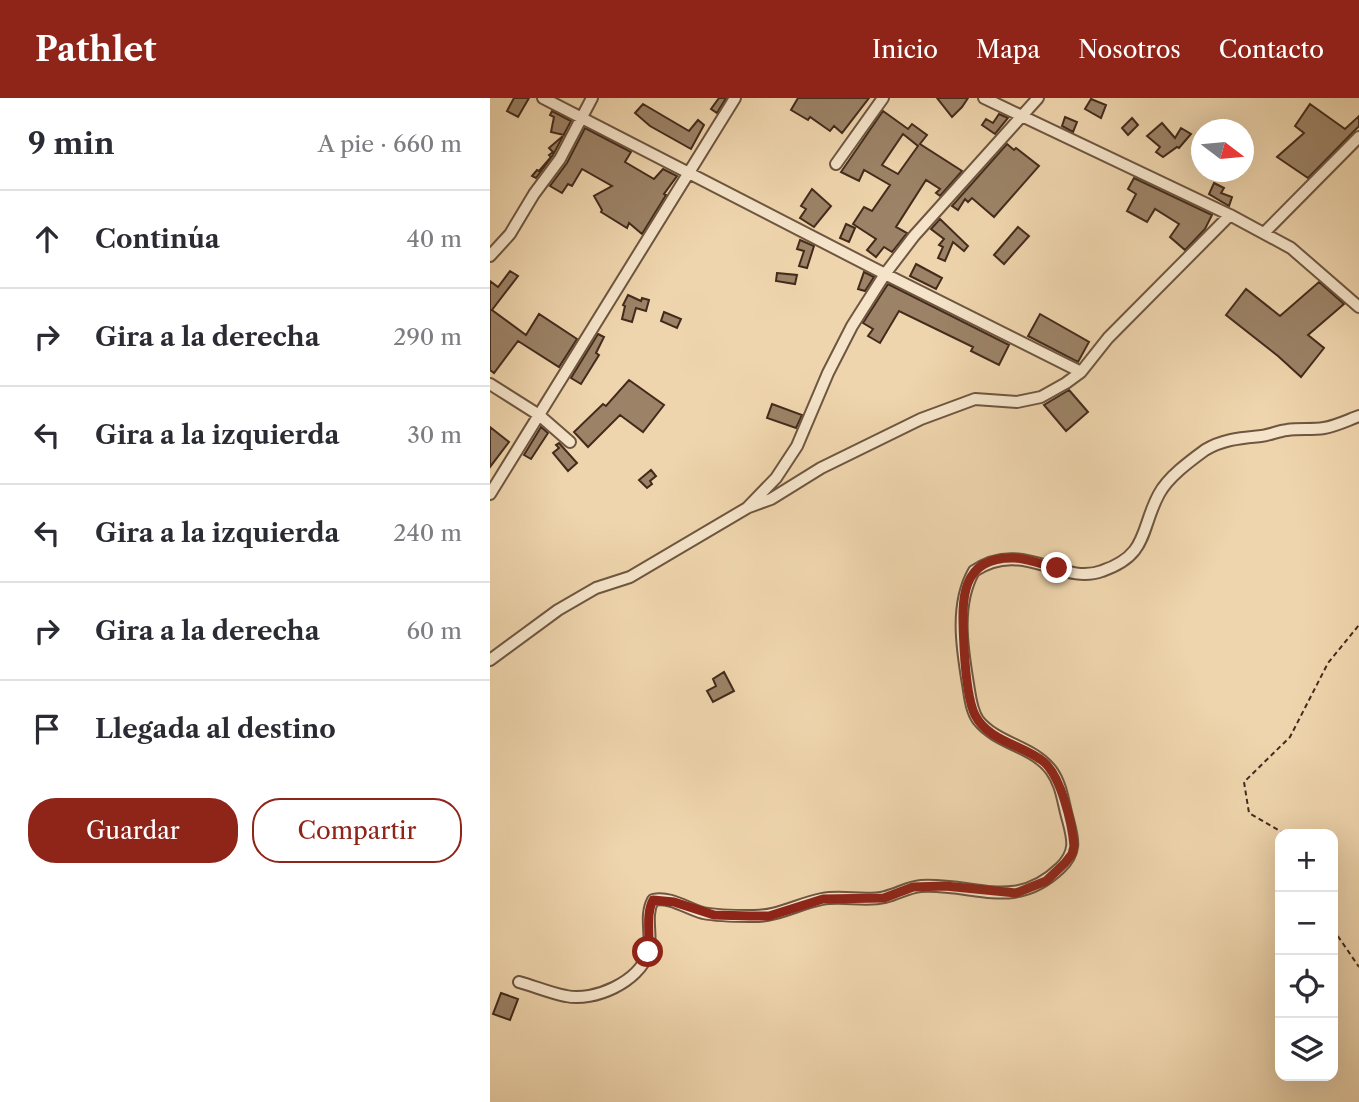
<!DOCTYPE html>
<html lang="es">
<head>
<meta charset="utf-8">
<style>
  :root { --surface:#fff; --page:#f2f2f3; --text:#2b2b33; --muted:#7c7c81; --line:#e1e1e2; --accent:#8f2418 }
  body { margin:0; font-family:"Libre Caslon Text",serif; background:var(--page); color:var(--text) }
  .controls { position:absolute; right:21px; bottom:21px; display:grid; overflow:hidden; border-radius:14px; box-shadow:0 7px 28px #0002 }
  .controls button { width:63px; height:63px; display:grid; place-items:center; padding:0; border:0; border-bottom:2px solid var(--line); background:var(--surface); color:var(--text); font:35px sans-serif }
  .compass { position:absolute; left:701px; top:21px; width:63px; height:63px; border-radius:50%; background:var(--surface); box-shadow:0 7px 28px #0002; rotate:106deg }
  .stop { position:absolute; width:21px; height:21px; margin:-16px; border:5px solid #8f2418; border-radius:50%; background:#fff }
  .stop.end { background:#8f2418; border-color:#fff; box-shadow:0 2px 7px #0008 }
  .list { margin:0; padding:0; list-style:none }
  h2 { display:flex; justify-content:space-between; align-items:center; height:91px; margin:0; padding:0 28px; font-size:30px }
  h2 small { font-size:23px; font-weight:400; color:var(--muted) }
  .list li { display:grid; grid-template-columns:46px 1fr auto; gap:21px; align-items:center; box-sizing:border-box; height:98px; padding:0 28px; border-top:2px solid var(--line) }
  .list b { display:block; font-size:26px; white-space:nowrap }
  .list em { font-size:23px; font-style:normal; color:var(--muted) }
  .actions { display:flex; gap:14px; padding:21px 28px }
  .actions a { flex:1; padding:16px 0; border:2px solid var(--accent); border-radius:28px; text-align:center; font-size:24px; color:var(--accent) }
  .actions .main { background:var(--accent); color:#fff }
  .icon { flex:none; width:38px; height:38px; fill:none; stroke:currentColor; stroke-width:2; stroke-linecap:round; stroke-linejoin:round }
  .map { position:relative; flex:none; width:869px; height:1004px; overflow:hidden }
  header { display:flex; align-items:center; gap:42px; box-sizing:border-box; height:98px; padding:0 35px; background:var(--accent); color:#fff }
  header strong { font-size:33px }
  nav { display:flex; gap:38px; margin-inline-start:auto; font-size:24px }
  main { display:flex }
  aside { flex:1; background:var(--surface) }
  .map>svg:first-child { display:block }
</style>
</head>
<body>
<header>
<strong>Pathlet</strong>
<nav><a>Inicio</a><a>Mapa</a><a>Nosotros</a><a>Contacto</a></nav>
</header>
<main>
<aside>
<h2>9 min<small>A pie · 660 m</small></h2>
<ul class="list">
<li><svg class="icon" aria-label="ahead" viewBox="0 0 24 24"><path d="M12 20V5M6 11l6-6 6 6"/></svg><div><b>Continúa</b></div><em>40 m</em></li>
<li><svg class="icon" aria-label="right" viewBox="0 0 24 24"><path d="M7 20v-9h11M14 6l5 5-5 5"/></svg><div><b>Gira a la derecha</b></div><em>290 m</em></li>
<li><svg class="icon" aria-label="left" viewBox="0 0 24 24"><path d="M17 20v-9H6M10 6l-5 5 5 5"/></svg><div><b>Gira a la izquierda</b></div><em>30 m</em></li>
<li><svg class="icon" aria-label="left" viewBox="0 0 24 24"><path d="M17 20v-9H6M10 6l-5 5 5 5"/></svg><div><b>Gira a la izquierda</b></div><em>240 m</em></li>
<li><svg class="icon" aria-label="right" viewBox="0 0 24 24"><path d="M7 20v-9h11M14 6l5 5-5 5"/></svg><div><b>Gira a la derecha</b></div><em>60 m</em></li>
<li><svg class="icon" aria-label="arrive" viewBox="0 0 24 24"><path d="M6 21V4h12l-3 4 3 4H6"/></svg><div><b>Llegada al destino</b></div></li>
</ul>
<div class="actions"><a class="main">Guardar</a><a>Compartir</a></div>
</aside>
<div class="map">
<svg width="869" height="1004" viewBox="0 0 869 1004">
  <rect width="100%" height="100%" fill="#efd5ad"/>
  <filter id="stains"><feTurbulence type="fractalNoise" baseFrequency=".00286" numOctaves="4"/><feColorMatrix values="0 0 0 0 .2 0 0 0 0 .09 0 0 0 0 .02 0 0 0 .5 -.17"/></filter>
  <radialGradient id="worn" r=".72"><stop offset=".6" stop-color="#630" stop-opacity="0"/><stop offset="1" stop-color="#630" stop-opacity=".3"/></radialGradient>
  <!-- building -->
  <path fill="#9c8367" stroke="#432b1c" stroke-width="2" fill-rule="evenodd" d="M24,0H39L28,19L17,13Z
    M229,0H236L227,15L221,11Z
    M308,0H379L352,35L344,28L340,33L320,19L318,22L301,12Z
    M447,0H478L472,9L462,19Z
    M601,1L616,7L611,20L595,11Z
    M153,6L199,33L208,22L214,27L201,51L160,28L145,15Z
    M820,6L855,31L869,18V28L818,80L787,59L814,35L805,28Z
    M62,13L81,23L63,57L46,80L42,78L47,72L49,73L61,59L59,57L63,54L59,50L74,37L61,34L64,19L60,17Z
    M393,13L418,31L422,26L437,37L430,46L472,73L450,98L446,95L450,91L436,82L406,129L417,135L402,154L394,149L386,159L377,152L386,141L363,126L374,109L382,113L400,87L374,72L369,83L351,74ZM413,36L428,48L408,76L392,67Z
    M509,16L518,20L505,36L492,27L496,21L503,25Z
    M575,19L587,24L583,34L572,28Z
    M642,20L648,27L638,37L632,30Z
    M672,25L685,40L691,30L701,36L689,50L687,49L673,59L666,54L670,49L657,38Z
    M95,30L141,54L135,64L164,81L173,71L187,78L174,96L176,97L152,136L139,125L137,130L111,114L112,112L104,98L122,88L92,71L82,88L78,86L72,95L60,88L77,65Z
    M517,46L524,52L526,50L549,68L504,119L482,100L478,104L475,101L468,112L462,108Z
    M644,80L722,117L715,131L695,152L680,139L689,126L665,111L657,124L637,113L646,96L638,91Z
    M724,85L734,90L731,95L742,99L739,108L719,96Z
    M322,91L341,108L324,129L310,120L316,111L311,108Z
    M450,121L478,148L474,153L463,144L455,163L448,160L453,149L449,147L454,141L441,131Z
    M356,126L365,130L359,144L350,140Z
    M528,129L539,138L514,166L504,157Z
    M310,142L324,148L317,170L309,168L314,153L307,151Z
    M426,166L452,180L446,191L420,178Z
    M20,173L28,178L2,212L36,237L49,216L87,241L69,269L28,243L4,275L0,272V183L8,189Z
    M374,174L384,179L375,193L368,191Z
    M287,175L307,177L305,186L286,183Z
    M829,184L854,206L818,237L834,250L811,279L788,258L736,217L756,191L790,218Z
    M398,186L519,247L509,267L481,253L483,249L409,213L390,245L378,238L383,231L373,225Z
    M138,197L151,203L152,200L159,202L156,213L146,210L142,224L132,221L135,208L133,207Z
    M174,214L191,221L187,230L171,223Z
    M550,216L599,244L588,264L538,238Z
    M108,236L114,239L106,255L109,257L91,286L81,280Z
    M139,282L174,307L153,334L130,317L98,349L84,334L113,306L116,308Z
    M579,292L598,314L576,333L554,307Z
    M282,306L312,317L306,330L277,320Z
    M0,329L19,344L0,369Z
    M51,329L58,335L41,361L34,357Z
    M69,345L87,365L78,373L63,355L69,350L66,347Z
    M161,372L166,378L160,383L162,386L157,390L149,382Z
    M234,574L244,593L223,604L217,593L226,588L223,581Z
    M11,895L28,901L20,922L3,916Z"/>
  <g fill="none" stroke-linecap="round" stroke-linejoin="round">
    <!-- minor casing -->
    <g stroke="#6e5640" stroke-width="14">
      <path id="minor" d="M53,0L395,176L591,274
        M494,0L740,117L801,150L869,209
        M346,66L393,0
        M774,135L869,39
        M0,158L20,136L44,96L70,61L102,0
        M0,286L49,317L80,344
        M0,396L245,0
        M259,409L281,401L331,370L431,321L485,301L527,304L551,299L576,285L591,274L618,240L740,117
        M0,562L68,512L106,490L140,479L257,410L286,380L307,348L338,275L362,228L395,176L424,138L548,0
        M29,884C44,888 60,895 76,898C104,904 149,884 158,855C163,838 154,819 163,802C181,798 197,811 213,815C228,818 245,818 261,818C287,819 307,806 332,801C353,797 375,804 395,799C408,796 418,789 431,788C486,785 524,814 570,770C587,754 583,741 578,722C573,705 572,687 561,672C543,648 507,646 488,622C481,612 480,598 478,586C472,550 465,506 484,473C533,440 571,488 612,473C659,457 650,431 669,396C678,379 700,363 715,352C733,341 751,340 771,338C780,337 788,333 797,332C809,330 822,332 834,330C846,328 858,322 869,318"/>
    </g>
    <!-- path -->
    <path stroke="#432b1c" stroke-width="2" stroke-dasharray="5 3.5" stroke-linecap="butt" d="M795,736L759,715L754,684L800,639L838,565L869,527
      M843,831L869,869"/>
    <!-- minor -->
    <use href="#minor" stroke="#f5e4ca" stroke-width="10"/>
  </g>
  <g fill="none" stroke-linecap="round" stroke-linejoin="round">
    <!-- route -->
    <path stroke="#8f2418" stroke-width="9" d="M158,854C161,836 155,818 163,802L184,804L224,817L260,818H279L333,801L394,800L423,789L455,788L526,795L556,783L575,765L582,756L584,748C582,725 571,679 554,664C533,647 498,643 485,617C477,601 475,567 474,549C472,506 467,458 525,460C539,461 554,467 567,470"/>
  </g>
  <rect width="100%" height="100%" filter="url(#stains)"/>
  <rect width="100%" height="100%" fill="url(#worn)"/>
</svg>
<div class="controls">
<button>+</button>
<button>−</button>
<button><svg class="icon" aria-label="locate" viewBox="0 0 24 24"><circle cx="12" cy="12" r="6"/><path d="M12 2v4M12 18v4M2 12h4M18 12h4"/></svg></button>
<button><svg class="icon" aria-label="layers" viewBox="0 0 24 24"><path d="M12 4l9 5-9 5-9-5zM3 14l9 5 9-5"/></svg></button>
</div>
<svg class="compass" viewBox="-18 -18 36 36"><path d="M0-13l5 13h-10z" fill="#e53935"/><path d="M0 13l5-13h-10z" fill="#7c7c81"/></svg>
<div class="stop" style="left:158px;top:854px"></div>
<div class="stop end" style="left:567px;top:470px"></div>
</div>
</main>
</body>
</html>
